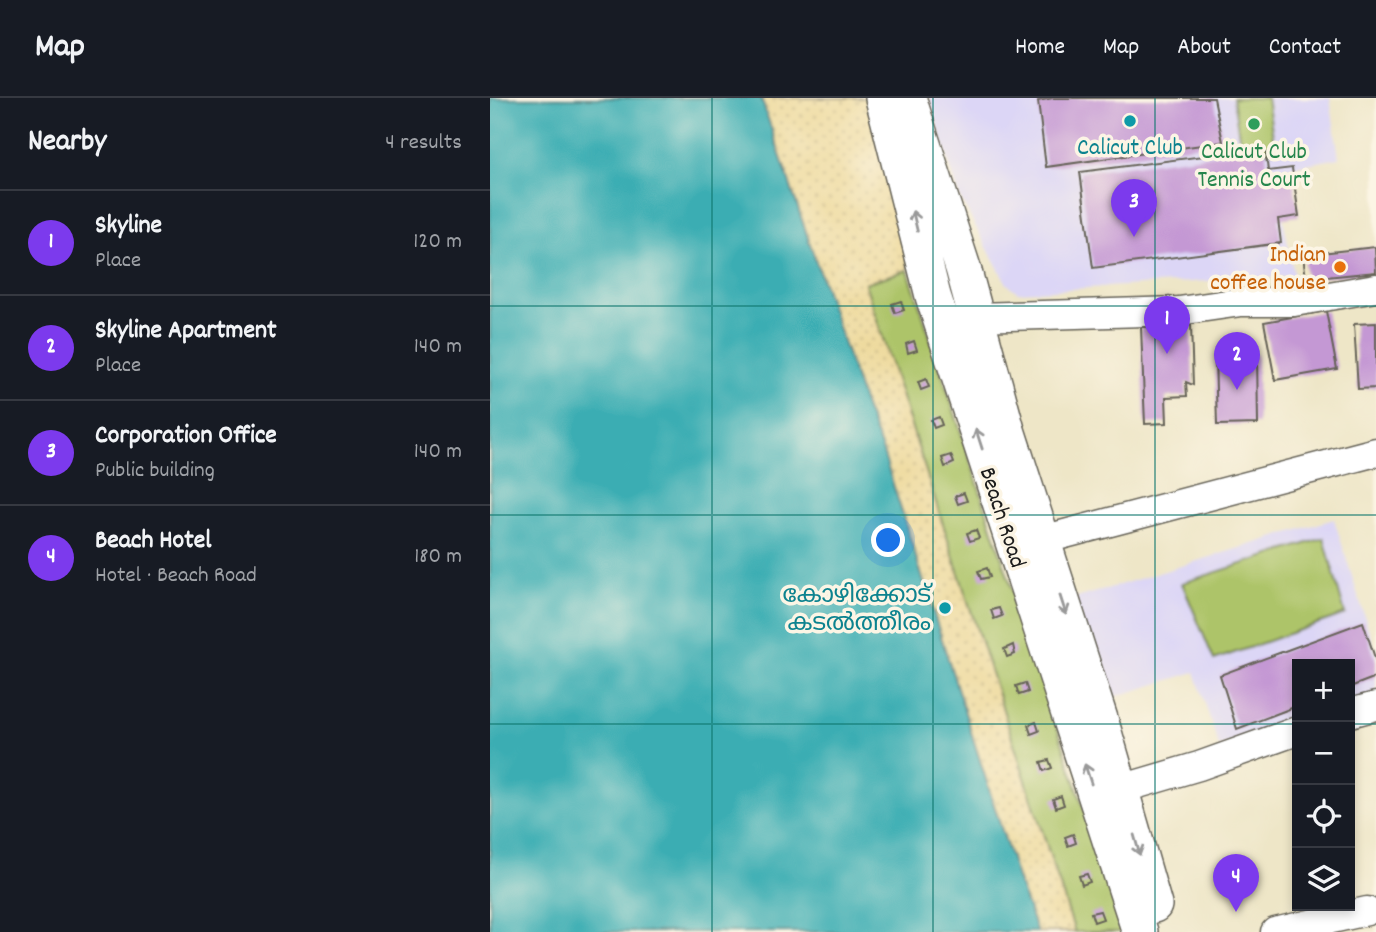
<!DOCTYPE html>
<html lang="en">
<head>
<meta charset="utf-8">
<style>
  :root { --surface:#171b24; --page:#242831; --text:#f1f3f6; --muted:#9ea1a6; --line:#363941; --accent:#7c3aed }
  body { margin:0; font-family:Dekko,"Noto Sans Malayalam",sans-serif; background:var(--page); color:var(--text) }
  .controls { position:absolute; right:21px; bottom:21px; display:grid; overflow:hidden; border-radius:0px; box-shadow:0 4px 10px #0003 }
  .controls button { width:63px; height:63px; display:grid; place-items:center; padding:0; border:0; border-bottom:2px solid var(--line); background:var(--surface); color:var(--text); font:35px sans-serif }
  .you { position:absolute; left:399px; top:443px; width:24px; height:24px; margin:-18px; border:5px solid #fff; border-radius:50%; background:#1a73e8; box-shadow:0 0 0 10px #1a73e833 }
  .badge { display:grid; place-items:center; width:46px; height:46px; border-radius:50%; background:var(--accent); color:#fff; font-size:23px; font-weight:700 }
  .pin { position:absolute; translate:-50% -58px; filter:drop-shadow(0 2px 4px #0008) }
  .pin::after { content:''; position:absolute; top:37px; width:24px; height:21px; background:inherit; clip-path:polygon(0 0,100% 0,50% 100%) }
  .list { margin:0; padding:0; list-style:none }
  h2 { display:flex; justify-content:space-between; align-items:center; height:91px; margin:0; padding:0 28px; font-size:30px }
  h2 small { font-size:23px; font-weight:400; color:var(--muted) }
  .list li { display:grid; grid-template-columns:46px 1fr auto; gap:21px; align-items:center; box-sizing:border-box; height:105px; padding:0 28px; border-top:2px solid var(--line) }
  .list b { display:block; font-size:26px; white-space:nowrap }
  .list p { margin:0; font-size:23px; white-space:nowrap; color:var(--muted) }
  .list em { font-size:23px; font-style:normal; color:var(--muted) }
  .icon { flex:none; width:38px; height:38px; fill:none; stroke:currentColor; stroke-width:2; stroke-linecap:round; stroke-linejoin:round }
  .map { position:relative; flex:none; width:886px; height:834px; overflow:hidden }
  header { display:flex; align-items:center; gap:42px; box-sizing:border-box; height:98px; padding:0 35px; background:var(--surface); border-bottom:2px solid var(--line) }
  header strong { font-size:33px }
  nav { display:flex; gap:38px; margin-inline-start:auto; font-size:24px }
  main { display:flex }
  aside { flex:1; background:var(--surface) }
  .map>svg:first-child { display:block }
</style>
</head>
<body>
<header>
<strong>Map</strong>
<nav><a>Home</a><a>Map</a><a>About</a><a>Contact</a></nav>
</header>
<main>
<aside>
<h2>Nearby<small>4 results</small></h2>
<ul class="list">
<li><span class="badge">1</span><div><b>Skyline</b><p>Place</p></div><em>120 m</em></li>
<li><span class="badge">2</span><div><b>Skyline Apartment</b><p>Place</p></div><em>140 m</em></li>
<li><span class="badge">3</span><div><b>Corporation Office</b><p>Public building</p></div><em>140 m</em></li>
<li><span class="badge">4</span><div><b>Beach Hotel</b><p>Hotel · Beach Road</p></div><em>180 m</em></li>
</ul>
</aside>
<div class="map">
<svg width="886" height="834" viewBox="0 0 886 834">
  <defs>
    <pattern id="sand-dots" width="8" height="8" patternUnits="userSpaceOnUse" patternTransform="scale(1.75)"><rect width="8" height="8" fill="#eeda9e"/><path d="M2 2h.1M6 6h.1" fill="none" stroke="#ccba88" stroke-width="1.8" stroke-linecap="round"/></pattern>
  </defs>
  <rect width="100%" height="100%" fill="#fcf5e5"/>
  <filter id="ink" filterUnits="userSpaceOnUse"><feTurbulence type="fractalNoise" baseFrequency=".0143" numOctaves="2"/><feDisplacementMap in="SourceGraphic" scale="14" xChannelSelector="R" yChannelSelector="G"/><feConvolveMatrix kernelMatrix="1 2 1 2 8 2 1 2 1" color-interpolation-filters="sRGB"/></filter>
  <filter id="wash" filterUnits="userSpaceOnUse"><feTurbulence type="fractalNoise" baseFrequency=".00686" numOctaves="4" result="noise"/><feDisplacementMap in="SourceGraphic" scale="28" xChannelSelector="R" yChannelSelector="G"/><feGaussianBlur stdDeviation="1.57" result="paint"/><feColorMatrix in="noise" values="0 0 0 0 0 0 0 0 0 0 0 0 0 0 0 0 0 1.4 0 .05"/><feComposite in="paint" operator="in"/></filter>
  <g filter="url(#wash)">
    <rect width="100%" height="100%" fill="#eee6c7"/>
    <!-- built -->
    <path fill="#dcd6f6" d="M439,0H840L849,60L784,72L804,178L528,194L517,186L470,100Z
      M844,421L886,555V600L860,608V566H807V625L729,649L705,574L615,602L584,501Z"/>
    <!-- sand -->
    <path fill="url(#sand-dots)" stroke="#857b5d" stroke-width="2" d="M270,0H377L417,148L418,172L375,185L585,834H532Z"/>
    <!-- park -->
    <path fill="#adc469" stroke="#647042" stroke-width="2" d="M743,0H777L785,52L752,57Z
      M418,172L634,834H585L375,185Z
      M834,440L855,516L724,562L692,485Z"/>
    <!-- water -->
    <path fill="#3badb3" stroke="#2c6468" stroke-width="2" d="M0,0H271L376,312L392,351L527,780L547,834H0Z"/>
    <g id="blocks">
      <!-- building -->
      <path fill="#c498d4" d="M563,0H724L733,44L556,69L548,3Z
        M775,50L778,73L802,70L809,118L788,121L791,145L603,170L590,74Z
        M885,149L886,174L816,181L813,157Z
        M411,203L414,212L405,215L402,206Z
        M836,213L847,271L785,282L774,224Z
        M886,225V290L868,291L864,226Z
        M701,227L703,287L696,284L697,298L676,299L677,325L655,326L651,229Z
        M424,243L427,252L418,255L416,246Z
        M767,256L768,326L727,327L725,257Z
        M436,281L439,289L431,292L428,284Z
        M449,319L452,327L444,330L441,322Z
        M461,357L464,365L455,369L452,360Z
        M474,395L477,403L468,406L465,398Z
        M486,432L489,440L480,443L477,435Z
        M497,470L500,479L491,481L488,473Z
        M509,510L512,518L504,521L501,512Z
        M873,524L886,563V579L860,589V566H807V608L747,631L730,577Z
        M523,547L525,556L517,559L514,551Z
        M535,585L538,594L529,597L526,588Z
        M546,624L549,633L541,636L538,627Z
        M559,662L562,670L554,673L551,664Z
        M571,698L574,707L566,710L563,701Z
        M583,736L586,745L578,748L575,739Z
        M597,776L600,784L592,787L589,778Z
        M610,813L613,821L604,824L601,815Z"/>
    </g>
  </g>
  <g filter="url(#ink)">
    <use href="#blocks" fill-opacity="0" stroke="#666358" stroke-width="2"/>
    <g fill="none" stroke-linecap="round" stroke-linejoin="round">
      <!-- minor casing -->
      <g stroke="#666358" stroke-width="31">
        <path id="minor" d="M468,224L486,219L689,213L751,204H804L886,190
          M552,442L886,354
          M860,615L886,608
          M631,691L709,668L807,633
          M785,834L877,813"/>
      </g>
      <!-- major casing -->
      <g stroke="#666358" stroke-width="38">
        <path id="major" d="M393,0L443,198L650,834
          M418,0L473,170L517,332L611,624L664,807"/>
      </g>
      <!-- minor -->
      <use href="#minor" stroke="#fff" stroke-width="28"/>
      <!-- major -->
      <use href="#major" stroke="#fff" stroke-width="35"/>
    </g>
    <!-- one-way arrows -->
    <defs><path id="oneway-shaft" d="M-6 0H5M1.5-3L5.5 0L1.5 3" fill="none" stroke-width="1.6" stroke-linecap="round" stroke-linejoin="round" transform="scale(1.75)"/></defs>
    <g stroke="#999">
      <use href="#oneway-shaft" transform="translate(425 123) rotate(-103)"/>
      <use href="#oneway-shaft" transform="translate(489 341) rotate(-108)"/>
      <use href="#oneway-shaft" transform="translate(573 507) rotate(72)"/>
      <use href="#oneway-shaft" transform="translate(598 676) rotate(-108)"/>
      <use href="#oneway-shaft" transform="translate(647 747) rotate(74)"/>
    </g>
  </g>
  <!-- grid -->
  <path fill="none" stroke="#0f766e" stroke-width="2" stroke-opacity="0.55" d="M222,0V834M443,0V834M665,0V834M0,208H886M0,417H886M0,626H807M860,626H886"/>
  <!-- markers -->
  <g fill="#0f9aa8" stroke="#fcf5e5" stroke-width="2.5">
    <circle cx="640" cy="23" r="7"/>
    <circle cx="455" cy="510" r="7"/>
  </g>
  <circle fill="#2e9e5b" stroke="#fcf5e5" stroke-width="2.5" cx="764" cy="26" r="7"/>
  <circle fill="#e8710a" stroke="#fcf5e5" stroke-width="2.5" cx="850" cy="169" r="7"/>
  <g text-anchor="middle" stroke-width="7" stroke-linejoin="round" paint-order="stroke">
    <!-- culture labels -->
    <g font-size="24" fill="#0d838f" stroke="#fcf5e5">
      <text x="640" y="56">Calicut Club</text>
      <text x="441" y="504" text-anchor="end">കോഴിക്കോട്<tspan x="441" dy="28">കടൽത്തീരം</tspan></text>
    </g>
    <!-- leisure labels -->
    <g font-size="24" fill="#27864d" stroke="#fcf5e5">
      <text x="764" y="60">Calicut Club<tspan x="764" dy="28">Tennis Court</tspan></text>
    </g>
    <!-- food labels -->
    <g font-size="24" fill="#c56008" stroke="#fcf5e5" text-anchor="end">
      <text x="836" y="163">Indian<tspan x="836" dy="28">coffee house</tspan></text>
    </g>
    <!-- street labels -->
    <g font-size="24" fill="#1c1c1c" stroke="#fcf5e5">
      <text transform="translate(514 419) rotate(72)" y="8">Beach Road</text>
    </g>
  </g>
</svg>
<div class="controls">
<button>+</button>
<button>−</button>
<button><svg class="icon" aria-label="locate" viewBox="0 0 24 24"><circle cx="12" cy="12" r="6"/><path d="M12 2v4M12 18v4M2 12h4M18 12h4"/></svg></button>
<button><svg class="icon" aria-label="layers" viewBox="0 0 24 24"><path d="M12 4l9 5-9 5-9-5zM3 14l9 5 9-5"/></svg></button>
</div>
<div class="you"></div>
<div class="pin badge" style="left:677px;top:256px">1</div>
<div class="pin badge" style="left:747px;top:292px">2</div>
<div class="pin badge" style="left:644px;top:139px">3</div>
<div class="pin badge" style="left:746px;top:814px">4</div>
</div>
</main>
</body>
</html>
